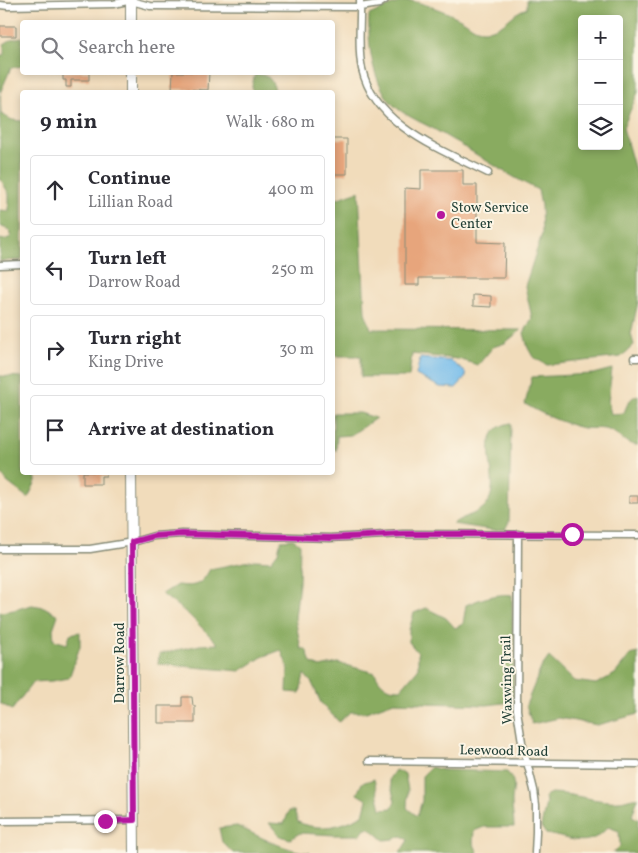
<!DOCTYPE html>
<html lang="en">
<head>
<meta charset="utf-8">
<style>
  :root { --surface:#fff; --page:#f7f7f7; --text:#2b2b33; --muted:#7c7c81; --line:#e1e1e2 }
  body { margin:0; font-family:Vollkorn,serif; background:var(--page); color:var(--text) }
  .controls { position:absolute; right:15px; top:15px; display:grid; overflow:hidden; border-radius:5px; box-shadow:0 2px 8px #0003 }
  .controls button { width:45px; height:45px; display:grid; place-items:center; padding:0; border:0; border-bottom:1px solid var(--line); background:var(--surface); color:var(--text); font:25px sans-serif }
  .stop { position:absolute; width:15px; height:15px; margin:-11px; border:4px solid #b5179e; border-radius:50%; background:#fff }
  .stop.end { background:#b5179e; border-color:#fff; box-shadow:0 1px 5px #0008 }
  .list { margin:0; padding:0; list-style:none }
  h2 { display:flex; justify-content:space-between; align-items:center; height:65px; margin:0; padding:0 20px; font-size:21px }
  h2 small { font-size:16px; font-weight:400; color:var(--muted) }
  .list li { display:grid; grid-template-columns:32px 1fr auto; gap:15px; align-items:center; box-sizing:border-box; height:70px; margin:0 10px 10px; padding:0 10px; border:1px solid var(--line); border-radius:5px }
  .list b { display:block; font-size:19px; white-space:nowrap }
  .list p { margin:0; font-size:16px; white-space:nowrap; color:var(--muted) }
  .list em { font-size:16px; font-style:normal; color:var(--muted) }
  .icon { flex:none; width:28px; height:28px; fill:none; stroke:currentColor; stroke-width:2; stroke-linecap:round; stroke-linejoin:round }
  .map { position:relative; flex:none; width:638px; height:853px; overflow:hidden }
  .search { position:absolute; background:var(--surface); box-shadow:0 2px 8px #0003; left:20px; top:20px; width:315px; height:55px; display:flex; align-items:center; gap:12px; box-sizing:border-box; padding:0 18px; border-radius:5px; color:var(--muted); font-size:19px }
  .panel { position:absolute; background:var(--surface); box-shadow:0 2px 8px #0003; left:20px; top:90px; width:315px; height:385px; border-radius:5px }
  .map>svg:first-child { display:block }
</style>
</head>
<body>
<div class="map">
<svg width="638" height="853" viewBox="0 0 638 853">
  <rect width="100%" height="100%" fill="#fcf5e5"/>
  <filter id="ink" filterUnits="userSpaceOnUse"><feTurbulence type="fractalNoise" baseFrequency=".02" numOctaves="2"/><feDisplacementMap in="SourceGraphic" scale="10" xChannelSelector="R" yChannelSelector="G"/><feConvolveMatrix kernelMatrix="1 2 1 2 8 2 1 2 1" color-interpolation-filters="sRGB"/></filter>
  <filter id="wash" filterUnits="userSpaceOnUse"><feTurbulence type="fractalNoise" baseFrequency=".0096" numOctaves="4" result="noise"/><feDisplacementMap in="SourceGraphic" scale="20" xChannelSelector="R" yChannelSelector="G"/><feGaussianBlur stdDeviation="1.12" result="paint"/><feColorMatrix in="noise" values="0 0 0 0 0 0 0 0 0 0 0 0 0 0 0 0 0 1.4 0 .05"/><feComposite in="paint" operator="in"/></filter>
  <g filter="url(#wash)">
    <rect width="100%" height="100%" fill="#f1dcbb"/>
    <!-- forest -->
    <path fill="#89ab60" stroke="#54744a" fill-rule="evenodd" d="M527,0H638V92L623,128L638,181V302L631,334L634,345L621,357L547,365L533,357L528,348L524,333L532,318L525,286L542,234L541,206L538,190C504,173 472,151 439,132C423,122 400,115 388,99C371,74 368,44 369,15C381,10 397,1 410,1C419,1 455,15 464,21C471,25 474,30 484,30C505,30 510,13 527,8ZM582,19H619V146H582Z
      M22,37V66L11,68L0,93V55H4V44L12,39Z
      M255,74C270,75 271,79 276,92H253L252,86Z
      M0,94L1,114L12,120L22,121V260L0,261V239L4,240L11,237L9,230L0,226V210L9,211V194L0,178Z
      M359,191L365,312L371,329L521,330L505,343L493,347L478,365L458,359L412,354L409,377H361V356H333V200Z
      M612,369L608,402L611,414L624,413C627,405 629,398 638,395V445C627,446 620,435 611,431C603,427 591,429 583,428C562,423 544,415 525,404L532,377L593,374Z
      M0,376L22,377V472L35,473L36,481L28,498L7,482L0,472Z
      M333,413H360L376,418L351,435L337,436L336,451L333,447Z
      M511,423L509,522L505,529L493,530L453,524C463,515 481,515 488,502C503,478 470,430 511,423Z
      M293,539L300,544L299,583L295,618L301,649H306L311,663L320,667L338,663L375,673C381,686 387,689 401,689L418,669V653L409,642V630L414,613L426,608L446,618L455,628L463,624L466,605C480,599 497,593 512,595C512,631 515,667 512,702L487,705L394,702L366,712H350L339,722L321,703L312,683L304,674L300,693L287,692L288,667L281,650L262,657L240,671L158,664L159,654L200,645L218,644L188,614L162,594L177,585C195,587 201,586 210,569L255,560L271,561L278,552L281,540Z
      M32,605L44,607L58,615L53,629L54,640L67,644L70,634L80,632V646L69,678L52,681L33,682L12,710L0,703V612L14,610Z
      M638,653V714L597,725L559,718L532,724L526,705L541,668L549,657L574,681L596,684L615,674L630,655Z
      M431,767L442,770L507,772C518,784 512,789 512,803C512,811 514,819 514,827H484L474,831L473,842L478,853H400L408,840L402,836L394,839L384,840L370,828H365L360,835H334L300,833L290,839L280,836L269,823L284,824L289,811H294L298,822C320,832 342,826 363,815L367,800L357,794L362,783L374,779L381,809L392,808L395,801L389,779L395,770L405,774L408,790L407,808L417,816L422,801V776Z
      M551,793C572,793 599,803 619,801C625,801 631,797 638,798L632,816L638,819V853H613L620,846L619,831L608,827C588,850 571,838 546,834L541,827L546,803L545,796Z
      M237,826C261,837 283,850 310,853H233L222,842L219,828Z"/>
    <!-- water -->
    <path fill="#73bbeb" stroke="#497c90" d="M420,358L451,361L465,372L466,377L456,388L440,387L416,375Z"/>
    <g id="blocks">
      <!-- building -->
      <path fill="#e7a57c" d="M0,26H16V36H0Z
        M63,72H89V80H71V87H66V80H63Z
        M173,72H209L208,90L172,89Z
        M332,139H347V174H332Z
        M421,170H463V185H477V242L505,243L504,278H419V285H405V188L421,189Z
        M473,295L491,296V307L473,306Z
        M83,472H106V476H101V484H83Z
        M629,496H638V503H629Z
        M182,697H192L193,706H195V723H158V706H182Z"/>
    </g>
  </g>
  <g filter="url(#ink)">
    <use href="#blocks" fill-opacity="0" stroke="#888c78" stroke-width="1"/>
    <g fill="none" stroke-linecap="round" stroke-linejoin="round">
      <!-- street casing -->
      <g stroke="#888c78" stroke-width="9">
        <path id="street" d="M360,0C361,23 357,47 362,69C375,126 442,150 488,173
          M131,1L150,6L360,7L379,4L385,0
          M0,5L8,6L113,4L133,0
          M0,265L22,264
          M634,358H638
          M518,534L517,710L522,742L534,790L536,805V832L535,853
          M0,549H90L133,542L154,536L182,534L330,538L403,534L638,535
          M369,761L638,764
          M0,821L134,820"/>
      </g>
      <!-- primary casing -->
      <g stroke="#888c78" stroke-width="12">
        <path id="primary" d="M131,0V22
          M131,72V92
          M131,472L134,853"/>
      </g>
      <!-- street -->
      <use href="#street" stroke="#fff" stroke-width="6"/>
      <!-- primary -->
      <use href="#primary" stroke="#fff" stroke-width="10"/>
    </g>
  </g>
  <g fill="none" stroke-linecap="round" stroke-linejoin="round" filter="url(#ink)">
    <!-- route -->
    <path stroke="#b5179e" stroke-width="6" d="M105,821L134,820L132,542L154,536L182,534L330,538L403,534H572"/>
  </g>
  <!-- markers -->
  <circle fill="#b5179e" stroke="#fcf5e5" stroke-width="2" cx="441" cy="215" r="5"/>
  <g text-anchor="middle" stroke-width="4" stroke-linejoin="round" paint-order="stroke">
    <!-- poi labels -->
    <g font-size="14" fill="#1f3d34" stroke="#fcf5e5" text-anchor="start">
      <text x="451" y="212">Stow Service<tspan x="451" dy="16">Center</tspan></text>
    </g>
    <!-- street labels -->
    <g font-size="14" fill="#1f3d34" stroke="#fcf5e5">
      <text transform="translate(119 663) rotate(-90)" y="5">Darrow Road</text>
      <text transform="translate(506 680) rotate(-91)" y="5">Waxwing Trail</text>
      <text transform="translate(504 750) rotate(1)" y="5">Leewood Road</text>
    </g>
  </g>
</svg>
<div class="controls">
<button>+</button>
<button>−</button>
<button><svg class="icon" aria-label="layers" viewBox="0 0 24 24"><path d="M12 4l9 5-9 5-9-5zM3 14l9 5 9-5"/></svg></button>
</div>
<div class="stop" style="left:572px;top:534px"></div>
<div class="stop end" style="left:105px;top:821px"></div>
<div class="search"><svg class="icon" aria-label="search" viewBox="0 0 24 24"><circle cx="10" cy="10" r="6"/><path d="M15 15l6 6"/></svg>Search here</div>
<section class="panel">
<h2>9 min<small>Walk · 680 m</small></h2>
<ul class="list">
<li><svg class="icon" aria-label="ahead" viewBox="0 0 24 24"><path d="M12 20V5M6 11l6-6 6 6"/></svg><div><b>Continue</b><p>Lillian Road</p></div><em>400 m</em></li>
<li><svg class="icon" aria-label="left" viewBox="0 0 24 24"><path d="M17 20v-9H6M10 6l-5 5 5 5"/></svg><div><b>Turn left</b><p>Darrow Road</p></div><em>250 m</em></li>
<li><svg class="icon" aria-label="right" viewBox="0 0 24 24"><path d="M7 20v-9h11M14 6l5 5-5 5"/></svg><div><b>Turn right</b><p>King Drive</p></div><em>30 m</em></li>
<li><svg class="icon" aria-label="arrive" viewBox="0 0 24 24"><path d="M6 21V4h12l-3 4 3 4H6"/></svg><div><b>Arrive at destination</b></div></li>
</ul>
</section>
</div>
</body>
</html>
